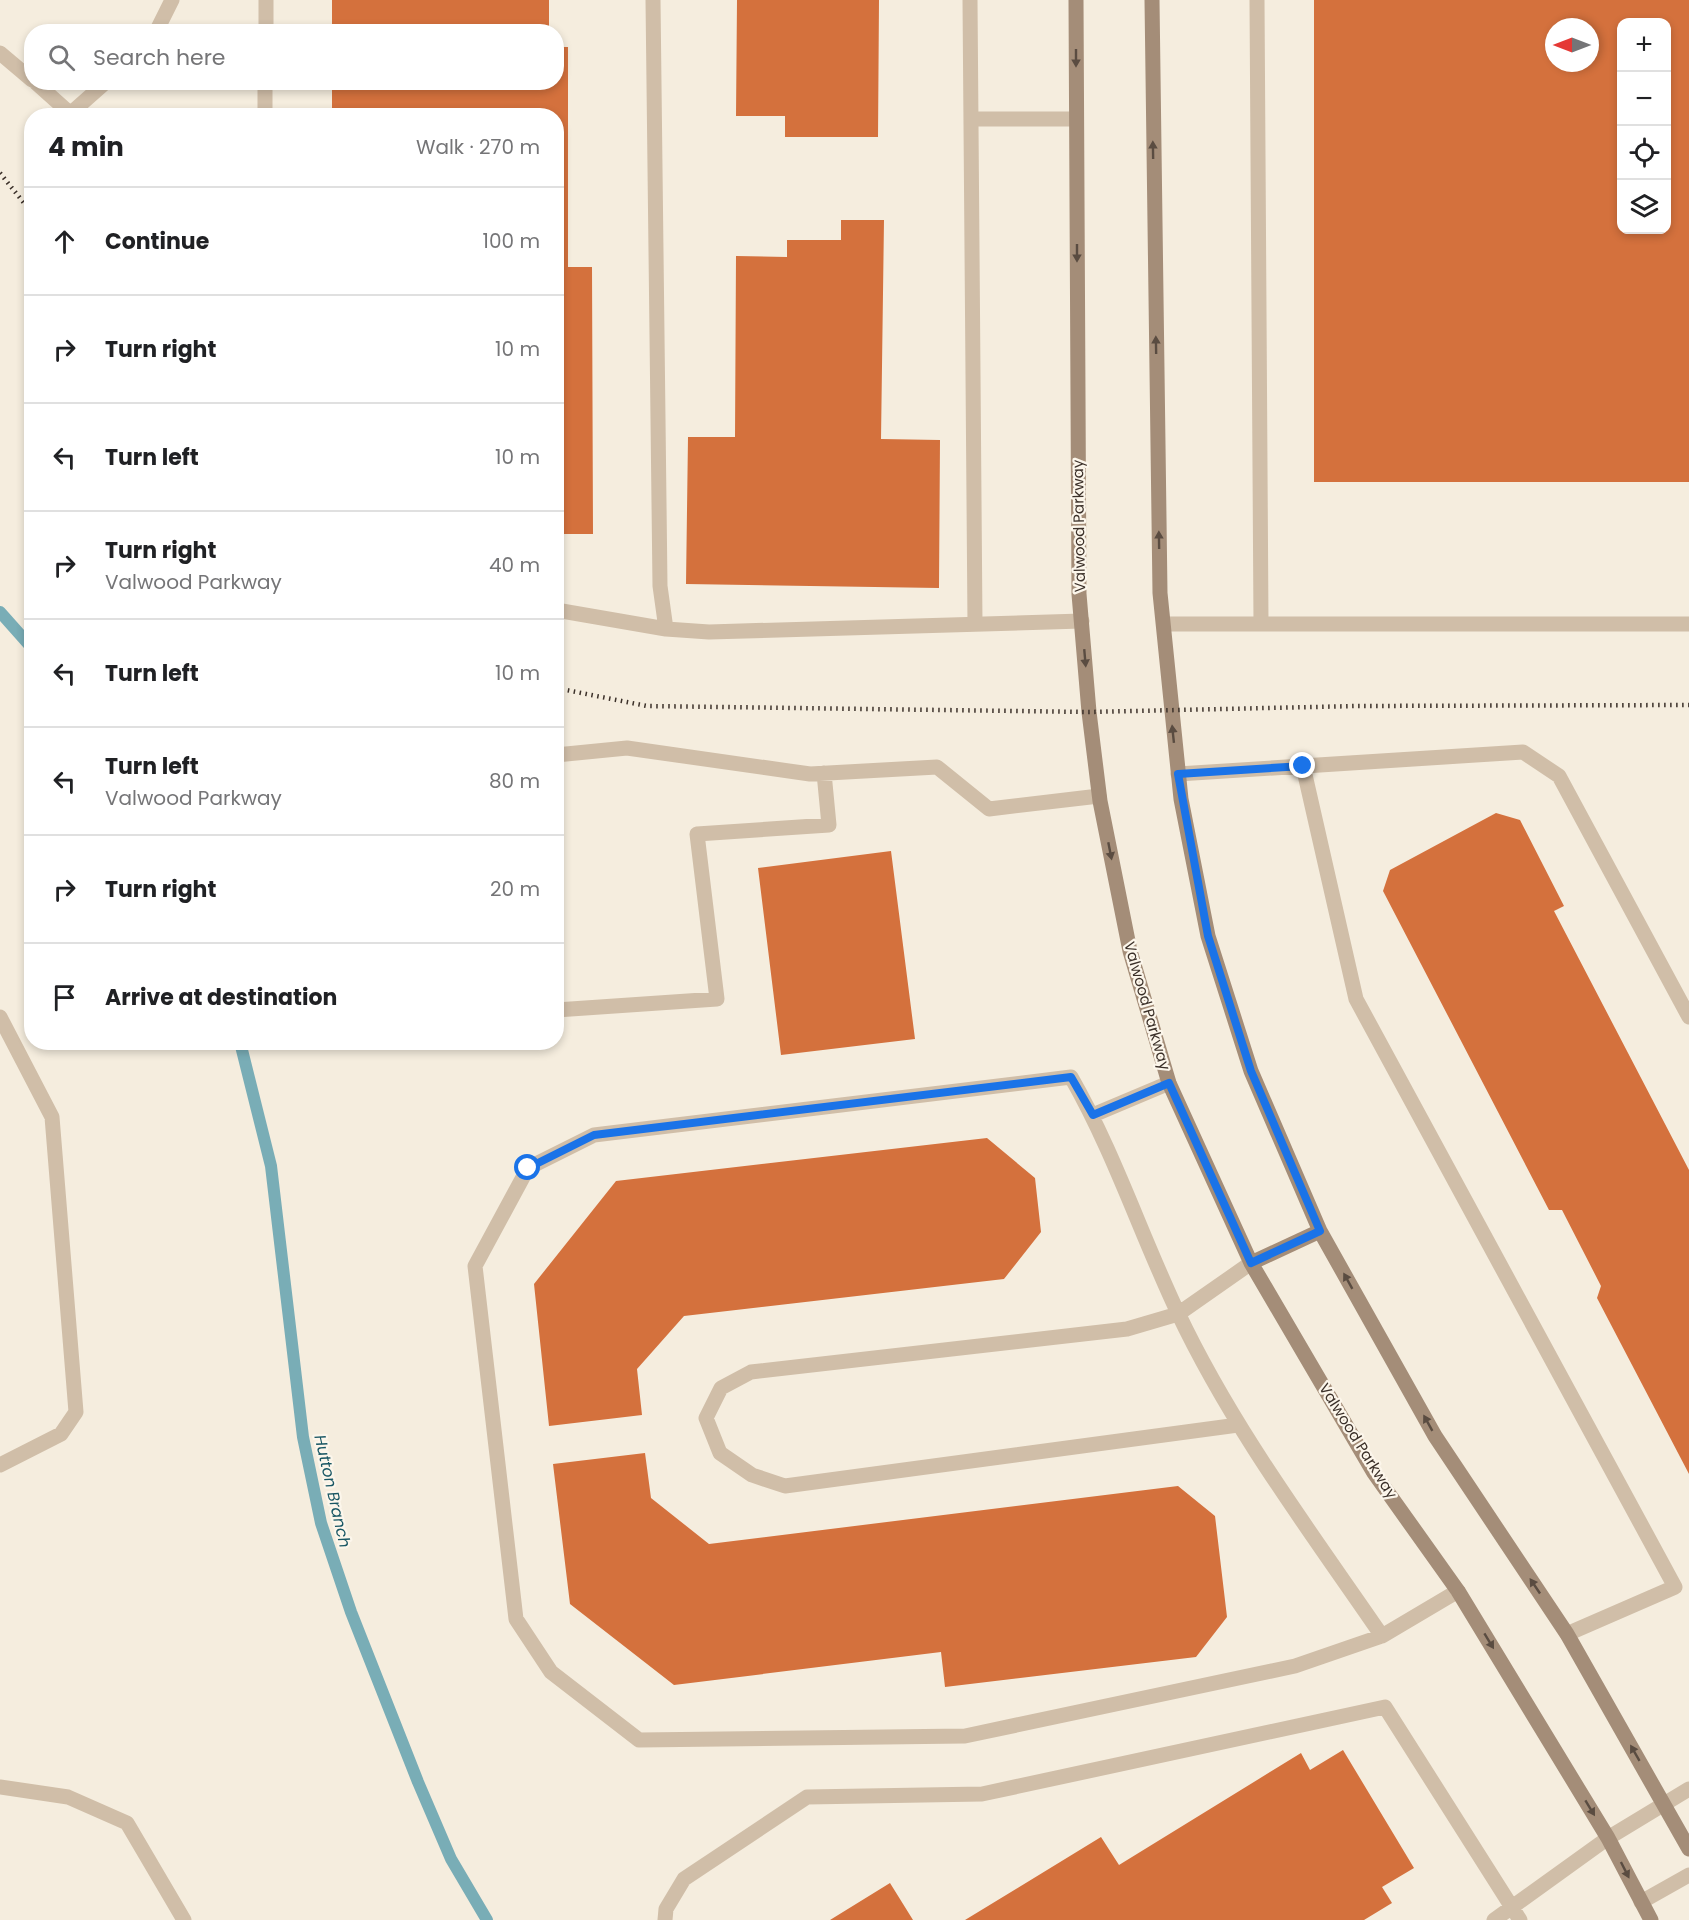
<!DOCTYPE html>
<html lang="en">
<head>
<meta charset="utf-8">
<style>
  :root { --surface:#fff; --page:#f2f2f2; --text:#202124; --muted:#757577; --line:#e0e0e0 }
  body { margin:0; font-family:Poppins,sans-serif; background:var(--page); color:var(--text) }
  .controls { position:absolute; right:18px; top:18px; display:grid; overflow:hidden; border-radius:12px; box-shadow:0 3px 9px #0003 }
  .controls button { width:54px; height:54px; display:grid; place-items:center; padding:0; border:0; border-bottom:2px solid var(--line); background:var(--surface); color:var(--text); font:30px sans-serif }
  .compass { position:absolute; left:1545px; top:18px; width:54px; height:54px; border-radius:50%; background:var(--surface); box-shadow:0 3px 9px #0003; rotate:270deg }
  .stop { position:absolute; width:18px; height:18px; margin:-14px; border:4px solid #1a73e8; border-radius:50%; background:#fff }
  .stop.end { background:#1a73e8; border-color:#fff; box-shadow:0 2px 6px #0008 }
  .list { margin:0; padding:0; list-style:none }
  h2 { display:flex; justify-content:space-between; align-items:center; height:78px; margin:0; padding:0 24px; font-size:26px }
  h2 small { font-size:20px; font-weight:400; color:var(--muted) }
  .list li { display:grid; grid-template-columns:39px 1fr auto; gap:18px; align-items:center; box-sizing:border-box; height:108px; padding:0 24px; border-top:2px solid var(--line) }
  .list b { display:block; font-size:22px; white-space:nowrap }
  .list p { margin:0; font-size:20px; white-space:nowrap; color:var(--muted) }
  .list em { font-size:20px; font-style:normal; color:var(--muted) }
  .icon { flex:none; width:33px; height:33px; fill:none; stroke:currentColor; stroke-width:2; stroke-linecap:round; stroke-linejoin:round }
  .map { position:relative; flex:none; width:1689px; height:1920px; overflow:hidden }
  .search { position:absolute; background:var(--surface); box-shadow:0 3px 9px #0003; left:24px; top:24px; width:540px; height:66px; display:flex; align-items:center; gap:15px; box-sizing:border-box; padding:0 21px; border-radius:24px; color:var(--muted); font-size:22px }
  .panel { position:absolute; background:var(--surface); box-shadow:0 3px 9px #0003; left:24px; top:108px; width:540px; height:942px; border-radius:24px }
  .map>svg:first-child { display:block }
</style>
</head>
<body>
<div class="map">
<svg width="1689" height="1920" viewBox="0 0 1689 1920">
  <rect width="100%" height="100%" fill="#f5edde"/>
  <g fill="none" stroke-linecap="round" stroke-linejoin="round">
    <!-- stream -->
    <path stroke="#79adb6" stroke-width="12" d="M0,612L32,648
      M240,1042L271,1166L303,1437L321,1523L351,1612L418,1782L451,1859L487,1920"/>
  </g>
  <!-- building -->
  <path fill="#d4713d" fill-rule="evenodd" d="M332,0H549V32H332Z
    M737,0H879L878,137H785V116H736Z
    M1314,0H1689V482H1314ZM1622,22H1666V230H1622ZM1554,27H1590V63H1554Z
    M556,47H568V267H592L593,534H556V116H332V82H556Z
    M841,220H884L881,439L940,440L939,588L686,584L688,437H735L736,256L787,257V240H841Z
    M1496,813L1520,820L1564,906L1554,911L1689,1170V1474L1597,1298L1601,1286L1562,1210H1549L1383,891L1390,870Z
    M891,851L915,1039L781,1055L758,868Z
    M987,1138L1035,1178L1041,1232L1004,1279L684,1316L637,1369L642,1415L549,1426L534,1284L616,1181Z
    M645,1453L651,1498L709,1544L1178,1486L1215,1516L1227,1617L1196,1657L945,1687L941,1652L674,1685L570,1604L553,1464Z
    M1343,1750L1414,1868L1382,1887L1392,1903L1364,1920H965L1101,1837L1119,1865L1301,1753L1310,1770Z
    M890,1883L913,1920H830Z"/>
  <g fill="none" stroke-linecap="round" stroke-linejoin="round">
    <!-- lane -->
    <path stroke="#d0bea8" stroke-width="15" d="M653,0L660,586L666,629L709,632L1082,621
      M970,0L975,624
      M1257,0L1261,623
      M156,32L172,0
      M266,32V0
      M0,53L32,80
      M35,82L73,116
      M71,113L106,82
      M265,116V82
      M971,119H1076
      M556,610L666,629
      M1164,624H1689
      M556,755L627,748L810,774L937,767L989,809L1099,796
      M1303,766L1356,999L1675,1587L1567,1634
      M1178,774L1523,752L1559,776L1689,1017
      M556,1010L717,999L697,834L829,825L824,773
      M0,1017L52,1117L76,1412L61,1434L0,1465
      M1093,1115L1169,1083
      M1238,1425L785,1486L752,1475L720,1453L706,1418L721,1388L751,1372L1127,1329L1178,1314L1251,1263
      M1382,1636C1310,1531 1233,1429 1178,1313C1141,1235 1114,1152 1071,1077L594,1135L528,1168L475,1266L516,1619L551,1672L639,1740L965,1736L1295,1666L1382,1636L1458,1591
      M0,1787L68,1797L127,1823L184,1920
      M665,1920L666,1909L684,1879L807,1797L982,1794L1385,1707L1520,1920
      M1494,1920L1608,1838"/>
    <!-- street -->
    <path stroke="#d0bea8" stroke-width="15" d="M1608,1838L1689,1789
      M1641,1902L1689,1875"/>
    <!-- secondary -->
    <path stroke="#a48d78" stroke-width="15" d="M1076,0L1079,594L1089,712L1100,801L1130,951L1169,1083L1251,1263L1374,1473L1458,1591L1608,1838L1651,1920
      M1152,0L1160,593L1181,799L1208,936L1251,1071L1320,1231L1435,1436L1567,1634L1689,1849
      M1251,1263L1320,1231"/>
    <!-- rail -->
    <path stroke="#3b3029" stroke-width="4.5" stroke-dasharray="1.5 4.5" stroke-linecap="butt" d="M0,173L32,213
      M556,688L647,706L1089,712L1357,706L1689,705"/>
  </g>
  <!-- one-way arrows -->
  <defs><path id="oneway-solid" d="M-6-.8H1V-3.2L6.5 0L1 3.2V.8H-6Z" transform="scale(1.5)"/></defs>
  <g fill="#5a4c41">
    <use href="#oneway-solid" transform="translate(1076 58) rotate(90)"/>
    <use href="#oneway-solid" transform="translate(1153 150) rotate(-91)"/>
    <use href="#oneway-solid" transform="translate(1077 253) rotate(90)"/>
    <use href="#oneway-solid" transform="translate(1156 345) rotate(-91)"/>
    <use href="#oneway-solid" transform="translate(1159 540) rotate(-91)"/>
    <use href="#oneway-solid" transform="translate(1085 658) rotate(85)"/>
    <use href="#oneway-solid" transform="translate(1173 734) rotate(-96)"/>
    <use href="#oneway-solid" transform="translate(1110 851) rotate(79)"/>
    <use href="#oneway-solid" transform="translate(1348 1281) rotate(-119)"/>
    <use href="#oneway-solid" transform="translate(1428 1423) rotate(-119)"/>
    <use href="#oneway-solid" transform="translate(1535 1586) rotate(-124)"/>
    <use href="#oneway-solid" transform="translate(1489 1641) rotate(59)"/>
    <use href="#oneway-solid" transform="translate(1635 1753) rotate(-120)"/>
    <use href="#oneway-solid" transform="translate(1590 1808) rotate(59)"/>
    <use href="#oneway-solid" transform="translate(1625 1870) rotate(63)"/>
  </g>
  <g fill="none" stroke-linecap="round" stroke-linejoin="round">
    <!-- route -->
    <path stroke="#1a73e8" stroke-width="8" d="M528,1168L594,1135L1071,1077L1093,1115L1169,1083L1251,1263L1320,1231L1251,1071L1208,936L1178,774L1303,766"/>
  </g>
  <g text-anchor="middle" stroke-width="4.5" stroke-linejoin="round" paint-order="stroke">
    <!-- street labels -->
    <g font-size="15" fill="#3b3029" stroke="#fcf6eb">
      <text transform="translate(1079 526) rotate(-91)" y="5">Valwood Parkway</text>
      <text transform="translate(1147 1006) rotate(74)" y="5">Valwood Parkway</text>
      <text transform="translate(1358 1441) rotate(58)" y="5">Valwood Parkway</text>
    </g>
    <!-- water labels -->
    <g font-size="16" font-style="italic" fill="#185663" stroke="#fcf6eb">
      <text transform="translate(333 1491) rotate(77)" y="6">Hutton Branch</text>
    </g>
  </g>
</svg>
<div class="controls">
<button>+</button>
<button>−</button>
<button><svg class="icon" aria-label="locate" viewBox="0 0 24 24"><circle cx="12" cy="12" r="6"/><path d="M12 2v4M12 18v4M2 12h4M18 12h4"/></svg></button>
<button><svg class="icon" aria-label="layers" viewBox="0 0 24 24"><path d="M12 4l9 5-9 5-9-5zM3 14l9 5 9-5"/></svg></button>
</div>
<svg class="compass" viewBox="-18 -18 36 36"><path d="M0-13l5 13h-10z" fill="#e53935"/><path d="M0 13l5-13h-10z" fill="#757577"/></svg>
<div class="stop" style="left:528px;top:1168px"></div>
<div class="stop end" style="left:1303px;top:766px"></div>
<div class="search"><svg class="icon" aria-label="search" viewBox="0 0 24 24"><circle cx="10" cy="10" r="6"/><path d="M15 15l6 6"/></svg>Search here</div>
<section class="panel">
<h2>4 min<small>Walk · 270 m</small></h2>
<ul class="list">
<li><svg class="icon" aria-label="ahead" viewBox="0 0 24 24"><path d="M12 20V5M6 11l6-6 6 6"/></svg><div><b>Continue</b></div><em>100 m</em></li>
<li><svg class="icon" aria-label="right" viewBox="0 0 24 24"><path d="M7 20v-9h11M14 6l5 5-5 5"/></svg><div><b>Turn right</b></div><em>10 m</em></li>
<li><svg class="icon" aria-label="left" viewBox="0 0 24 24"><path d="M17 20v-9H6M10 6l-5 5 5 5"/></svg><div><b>Turn left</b></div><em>10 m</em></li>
<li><svg class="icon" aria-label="right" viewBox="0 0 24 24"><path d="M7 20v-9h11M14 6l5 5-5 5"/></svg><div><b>Turn right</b><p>Valwood Parkway</p></div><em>40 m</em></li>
<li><svg class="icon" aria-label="left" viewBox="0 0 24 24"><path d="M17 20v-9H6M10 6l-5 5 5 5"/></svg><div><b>Turn left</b></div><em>10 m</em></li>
<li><svg class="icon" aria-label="left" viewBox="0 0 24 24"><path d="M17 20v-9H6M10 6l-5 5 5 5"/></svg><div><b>Turn left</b><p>Valwood Parkway</p></div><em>80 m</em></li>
<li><svg class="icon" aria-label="right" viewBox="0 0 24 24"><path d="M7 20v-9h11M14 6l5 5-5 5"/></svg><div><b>Turn right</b></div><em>20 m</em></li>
<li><svg class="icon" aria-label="arrive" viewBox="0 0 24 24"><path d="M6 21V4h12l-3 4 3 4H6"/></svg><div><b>Arrive at destination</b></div></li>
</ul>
</section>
</div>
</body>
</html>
